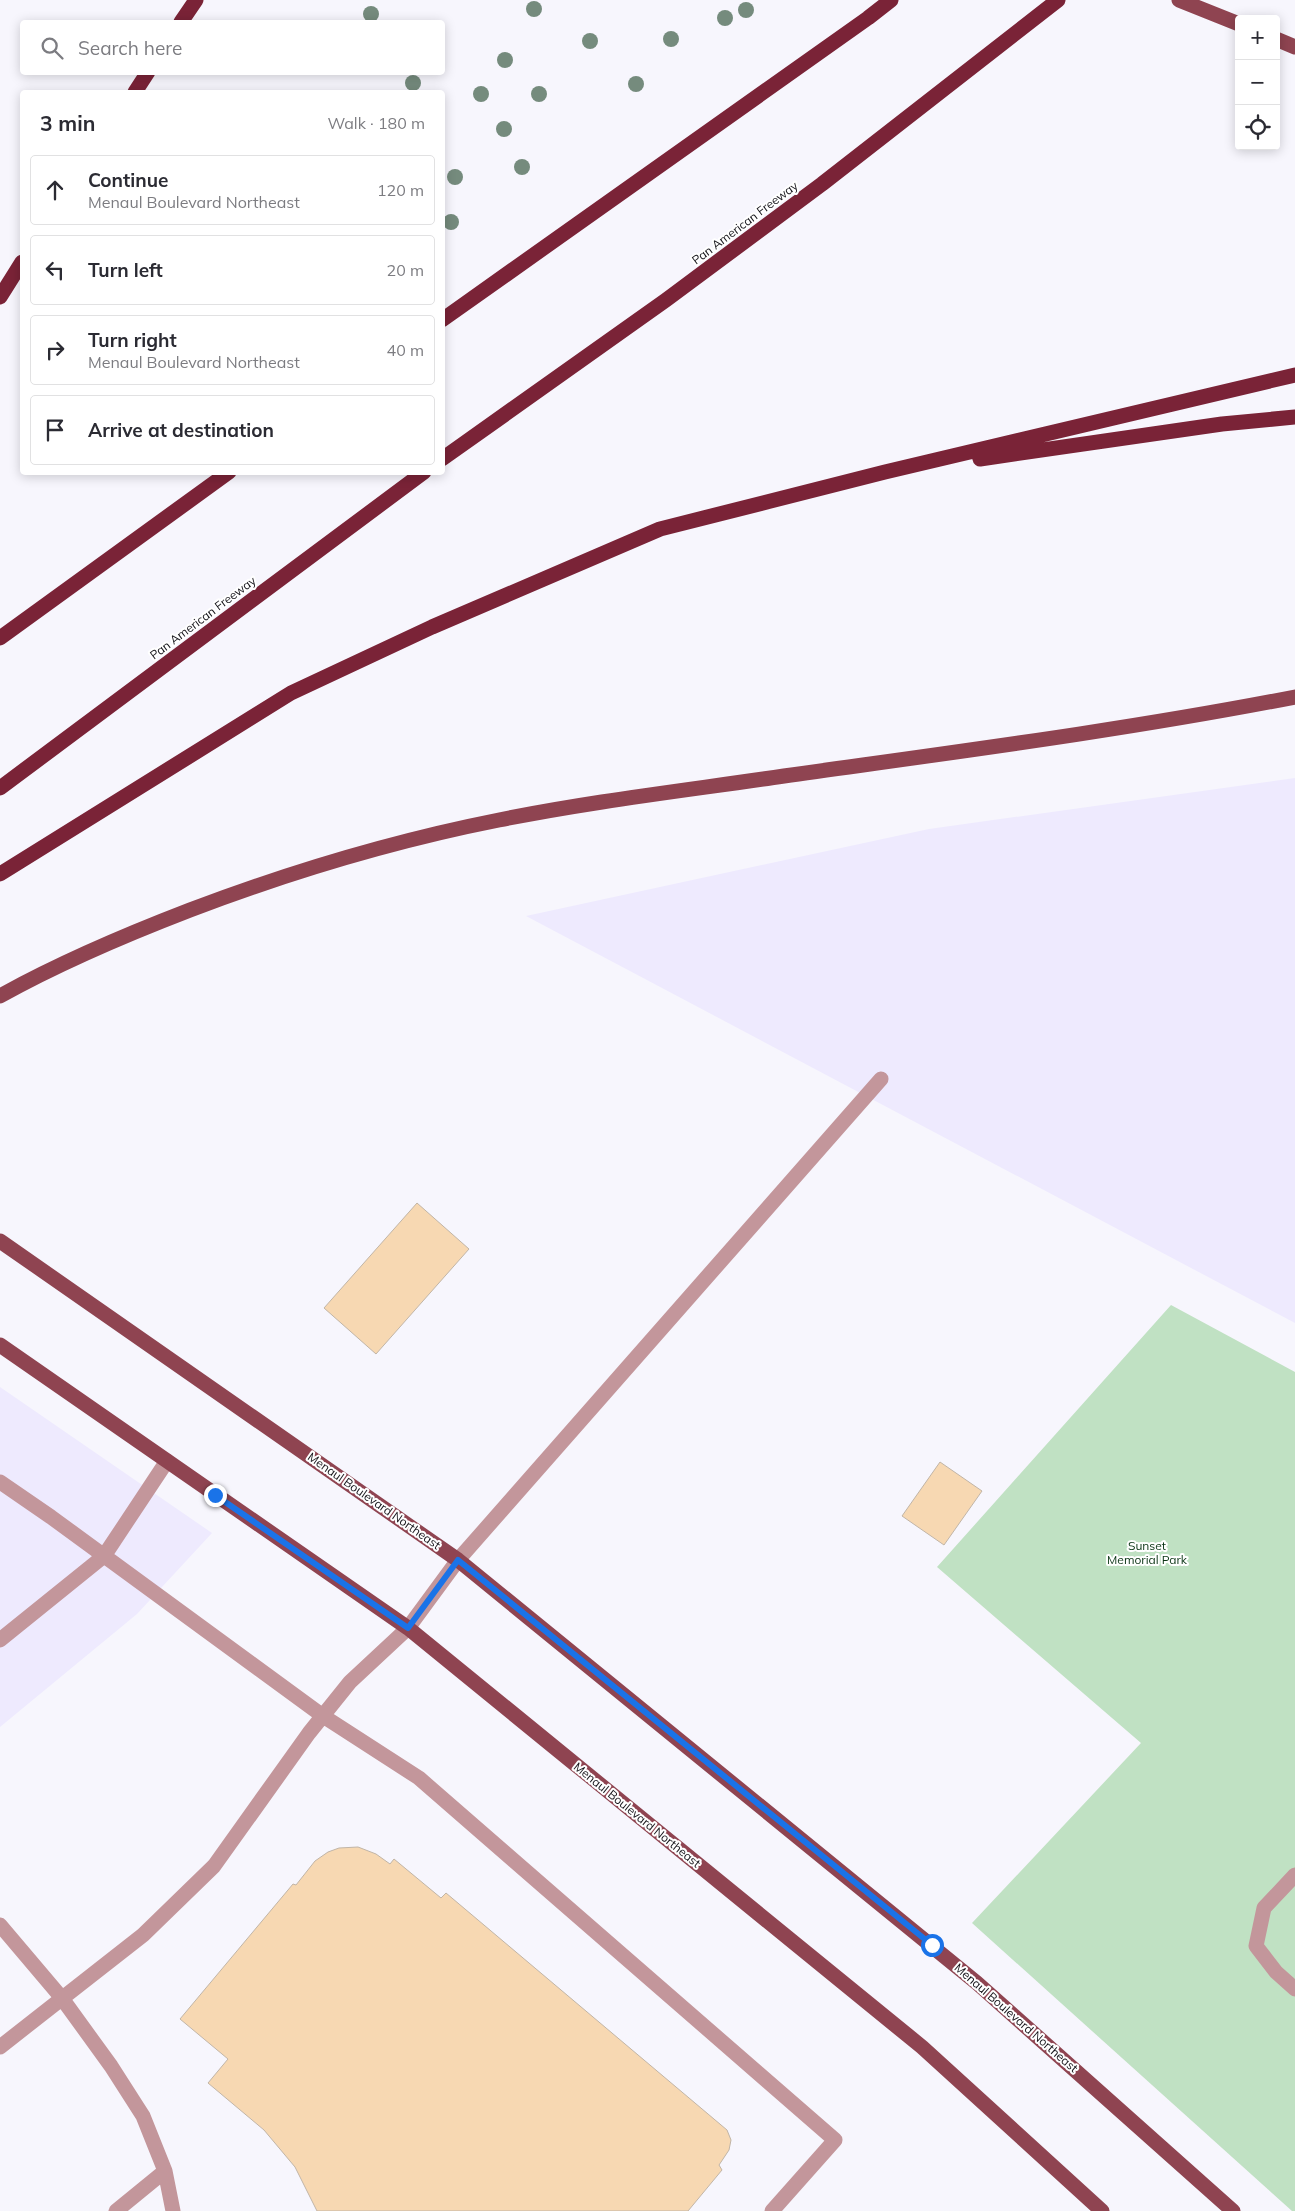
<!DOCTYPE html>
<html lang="en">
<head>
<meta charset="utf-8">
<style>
  :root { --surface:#fff; --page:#f2f2f3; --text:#2b2b33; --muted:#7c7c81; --line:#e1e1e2 }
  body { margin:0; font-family:Mulish,sans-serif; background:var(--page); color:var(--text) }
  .controls { position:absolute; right:15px; top:15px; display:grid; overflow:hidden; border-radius:5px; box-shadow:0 2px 12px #0003 }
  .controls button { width:45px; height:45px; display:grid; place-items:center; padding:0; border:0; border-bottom:1px solid var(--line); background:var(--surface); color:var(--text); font:25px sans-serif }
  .stop { position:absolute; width:15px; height:15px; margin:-11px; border:4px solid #1a73e8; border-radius:50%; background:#fff }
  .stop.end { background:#1a73e8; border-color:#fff; box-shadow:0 1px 5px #0008 }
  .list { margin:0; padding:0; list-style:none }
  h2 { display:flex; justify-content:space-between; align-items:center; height:65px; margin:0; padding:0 20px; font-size:21px }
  h2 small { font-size:16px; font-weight:400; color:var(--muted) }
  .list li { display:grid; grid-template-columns:32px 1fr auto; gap:15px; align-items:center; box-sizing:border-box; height:70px; margin:0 10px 10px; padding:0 10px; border:1px solid var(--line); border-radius:5px }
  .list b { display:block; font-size:19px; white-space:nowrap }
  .list p { margin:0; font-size:16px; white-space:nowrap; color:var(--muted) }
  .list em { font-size:16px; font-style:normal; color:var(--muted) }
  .icon { flex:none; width:28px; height:28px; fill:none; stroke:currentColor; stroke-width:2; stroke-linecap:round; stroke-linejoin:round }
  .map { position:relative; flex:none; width:1295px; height:2211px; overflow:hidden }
  .search { position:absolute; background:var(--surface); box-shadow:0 2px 12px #0003; left:20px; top:20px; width:425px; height:55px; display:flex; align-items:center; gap:12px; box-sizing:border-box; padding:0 18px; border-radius:5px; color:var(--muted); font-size:19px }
  .panel { position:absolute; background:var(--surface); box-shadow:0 2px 12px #0003; left:20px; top:90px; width:425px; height:385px; border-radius:5px }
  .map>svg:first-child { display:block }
</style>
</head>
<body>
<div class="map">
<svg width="1295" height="2211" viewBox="0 0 1295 2211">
  <rect width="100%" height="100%" fill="#f7f6fd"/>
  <!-- built -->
  <path fill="#eeeafe" d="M1295,778V1323L526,916L929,829Z
    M0,1387L212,1533L137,1614L0,1727Z"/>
  <!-- green -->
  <path fill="#c0e1c3" d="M1171,1305L1295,1372V2211H1292L972,1923L1141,1743L937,1567Z"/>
  <!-- building -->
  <path fill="#f7d8b2" stroke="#c1b5a7" d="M417,1203L469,1249L376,1354L324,1308Z
    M940,1462L982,1491L944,1545L902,1516Z
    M358,1847L376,1854L390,1864L394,1859L441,1898L446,1893L727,2130L731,2140L729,2150L719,2165L722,2170L688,2211H317L295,2167L264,2130L208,2083L228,2059L180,2019L293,1884L296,1885L315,1861L328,1852L339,1848Z"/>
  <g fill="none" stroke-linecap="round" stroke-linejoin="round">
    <!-- minor -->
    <path stroke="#c3969b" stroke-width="15" d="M0,1482L51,1517L323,1716L419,1778L835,2140L772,2211
      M0,1640L104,1556L167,1461
      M1295,1875L1264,1908L1256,1946L1276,1972L1295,1989
      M0,1925L61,1997L111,2066L143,2116L165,2171L173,2211
      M0,2047L143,1935L214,1866L309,1733L350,1682L408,1628L458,1560L881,1079
      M116,2211L165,2171"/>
    <!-- major -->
    <path stroke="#8f4451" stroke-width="15" d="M1179,0L1239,24
      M1276,39L1295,47
      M0,996C61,962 125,935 190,910C290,872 393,841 499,820C593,801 689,790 784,776C955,752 1126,730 1295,697
      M0,1241L458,1560L977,1983L1233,2211
      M0,1345L408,1628L922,2047L1102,2211"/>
    <!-- highway -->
    <path stroke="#7a2337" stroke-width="15" d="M181,22L196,0
      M135,92L148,72
      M0,297L22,262
      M442,320L868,18L891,0
      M442,459L666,300L822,184L1058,0
      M980,459L1222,424L1295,417
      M0,638L229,472
      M0,788L424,472
      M0,874L291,693L432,627L660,529L885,472L1295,375"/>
  </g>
  <!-- trees -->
  <g fill="#758b7d">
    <circle cx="534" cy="9" r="8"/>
    <circle cx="746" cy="10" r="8"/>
    <circle cx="371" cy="14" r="8"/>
    <circle cx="725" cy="18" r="8"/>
    <circle cx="671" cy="39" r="8"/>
    <circle cx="590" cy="41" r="8"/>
    <circle cx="505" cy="60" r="8"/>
    <circle cx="413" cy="83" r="8"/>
    <circle cx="636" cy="84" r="8"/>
    <circle cx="481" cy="94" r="8"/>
    <circle cx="539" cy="94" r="8"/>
    <circle cx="504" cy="129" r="8"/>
    <circle cx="522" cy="167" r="8"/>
    <circle cx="455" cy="177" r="8"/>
    <circle cx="451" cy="222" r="8"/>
  </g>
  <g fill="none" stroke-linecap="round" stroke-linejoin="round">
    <!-- route -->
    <path stroke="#1a73e8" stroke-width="6" d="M215,1495L408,1628L458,1560L932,1945"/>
  </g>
  <g text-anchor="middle" stroke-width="4" stroke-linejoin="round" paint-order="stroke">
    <!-- street labels -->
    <g font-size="12" fill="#141319" stroke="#fff">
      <text transform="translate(745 223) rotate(-37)" y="4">Pan American Freeway</text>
      <text transform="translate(203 618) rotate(-37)" y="4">Pan American Freeway</text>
      <text transform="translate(374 1501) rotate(35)" y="4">Menaul Boulevard Northeast</text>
      <text transform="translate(637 1815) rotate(39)" y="4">Menaul Boulevard Northeast</text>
      <text transform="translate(1016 2018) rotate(41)" y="4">Menaul Boulevard Northeast</text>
    </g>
    <!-- park labels -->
    <g font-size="12" fill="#0a3414" stroke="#fff">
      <text x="1147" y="1550">Sunset<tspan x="1147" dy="14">Memorial Park</tspan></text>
    </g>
  </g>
</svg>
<div class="controls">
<button>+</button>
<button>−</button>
<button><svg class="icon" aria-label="locate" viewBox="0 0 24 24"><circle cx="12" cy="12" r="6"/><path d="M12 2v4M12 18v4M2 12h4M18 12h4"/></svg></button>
</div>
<div class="stop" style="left:932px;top:1945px"></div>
<div class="stop end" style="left:215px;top:1495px"></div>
<div class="search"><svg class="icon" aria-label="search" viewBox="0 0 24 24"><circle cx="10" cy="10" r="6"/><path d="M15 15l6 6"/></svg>Search here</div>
<section class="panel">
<h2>3 min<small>Walk · 180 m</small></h2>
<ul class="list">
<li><svg class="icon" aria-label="ahead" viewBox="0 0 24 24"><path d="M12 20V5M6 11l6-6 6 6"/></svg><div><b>Continue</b><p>Menaul Boulevard Northeast</p></div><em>120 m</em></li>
<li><svg class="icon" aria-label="left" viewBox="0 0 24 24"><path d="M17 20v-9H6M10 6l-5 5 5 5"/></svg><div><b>Turn left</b></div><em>20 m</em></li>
<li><svg class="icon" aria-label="right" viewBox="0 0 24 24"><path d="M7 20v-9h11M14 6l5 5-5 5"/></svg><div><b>Turn right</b><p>Menaul Boulevard Northeast</p></div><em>40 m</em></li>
<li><svg class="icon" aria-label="arrive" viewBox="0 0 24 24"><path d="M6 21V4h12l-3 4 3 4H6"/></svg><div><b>Arrive at destination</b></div></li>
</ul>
</section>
</div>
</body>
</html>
